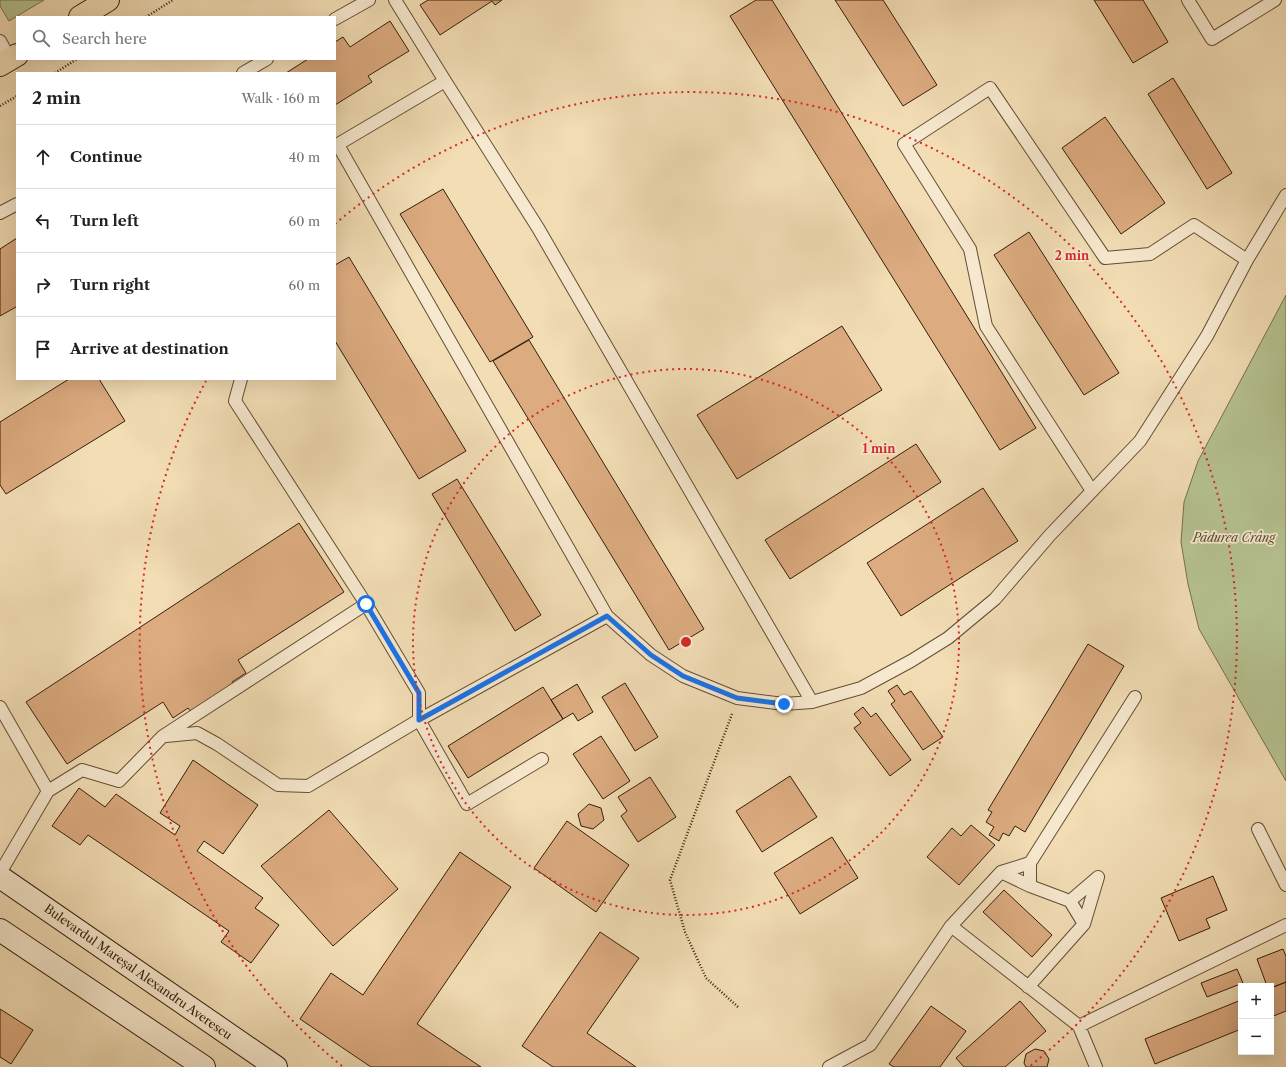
<!DOCTYPE html>
<html lang="en">
<head>
<meta charset="utf-8">
<style>
  :root { --surface:#fff; --page:#f6f6f6; --text:#202124; --muted:#757577; --line:#e0e0e0 }
  body { margin:0; font-family:"Libre Caslon Text",serif; background:var(--page); color:var(--text) }
  .controls { position:absolute; right:12px; bottom:12px; display:grid; overflow:hidden; border-radius:0px; box-shadow:0 4px 16px #0002 }
  .controls button { width:36px; height:36px; display:grid; place-items:center; padding:0; border:0; border-bottom:1px solid var(--line); background:var(--surface); color:var(--text); font:20px sans-serif }
  .stop { position:absolute; width:12px; height:12px; margin:-9px; border:3px solid #1a73e8; border-radius:50%; background:#fff }
  .stop.end { background:#1a73e8; border-color:#fff; box-shadow:0 1px 4px #0008 }
  .list { margin:0; padding:0; list-style:none }
  h2 { display:flex; justify-content:space-between; align-items:center; height:52px; margin:0; padding:0 16px; font-size:17px }
  h2 small { font-size:13px; font-weight:400; color:var(--muted) }
  .list li { display:grid; grid-template-columns:26px 1fr auto; gap:12px; align-items:center; box-sizing:border-box; height:64px; padding:0 16px; border-top:1px solid var(--line) }
  .list b { display:block; font-size:15px; white-space:nowrap }
  .list em { font-size:13px; font-style:normal; color:var(--muted) }
  .icon { flex:none; width:22px; height:22px; fill:none; stroke:currentColor; stroke-width:2; stroke-linecap:round; stroke-linejoin:round }
  .map { position:relative; flex:none; width:1286px; height:1067px; overflow:hidden }
  .search { position:absolute; background:var(--surface); box-shadow:0 4px 16px #0002; left:16px; top:16px; width:320px; height:44px; display:flex; align-items:center; gap:10px; box-sizing:border-box; padding:0 14px; border-radius:0px; color:var(--muted); font-size:15px }
  .panel { position:absolute; background:var(--surface); box-shadow:0 4px 16px #0002; left:16px; top:72px; width:320px; height:308px; border-radius:0px }
  .map>svg:first-child { display:block }
</style>
</head>
<body>
<div class="map">
<svg width="1286" height="1067" viewBox="0 0 1286 1067">
  <rect width="100%" height="100%" fill="#f2ddb5"/>
  <filter id="stains"><feTurbulence type="fractalNoise" baseFrequency=".005" numOctaves="4"/><feColorMatrix values="0 0 0 0 .2 0 0 0 0 .09 0 0 0 0 .02 0 0 0 .5 -.17"/></filter>
  <radialGradient id="worn" r=".72"><stop offset=".6" stop-color="#630" stop-opacity="0"/><stop offset="1" stop-color="#630" stop-opacity=".3"/></radialGradient>
  <!-- green -->
  <path fill="#b6c291" stroke="#75704d" d="M0,0H44L9,21L0,6Z
    M1286,295V781L1199,629L1188,584L1181,542L1184,502L1198,461Z"/>
  <!-- building -->
  <path fill="#dcab80" stroke="#341e09" d="M428,0H502L495,5L492,1L440,35L420,5Z
    M756,0H772L1036,428L1000,450L730,16Z
    M835,0H883L937,85L903,106Z
    M1094,0H1143L1168,42L1133,63Z
    M390,21L409,51L368,76L372,82L335,105V73H286L308,59H335V42L343,37L350,47Z
    M1173,78L1232,173L1207,189L1148,94Z
    M1105,117L1165,203L1121,234L1062,148Z
    M443,189L533,337L490,362L400,214Z
    M1029,232L1119,373L1084,395L994,255Z
    M17,238V309L16,307L0,316V249Z
    M349,257L466,451L419,479L335,341V265Z
    M842,326L882,390L737,479L697,415Z
    M529,340L704,629L669,650L493,361Z
    M69,379H99L125,421L6,494L0,485V422Z
    M916,444L941,482L790,579L765,540Z
    M457,479L541,615L515,631L432,494Z
    M983,488L1018,541L901,616L867,563Z
    M299,523L344,592L238,660L246,673L232,682L234,686L192,713L188,708L173,718L163,702L67,764L26,702Z
    M1088,644L1124,666L1025,832L1015,826L1009,836L1003,833L999,841L989,835L994,827L986,822L992,812L988,810Z
    M625,683L658,737L635,751L602,697Z
    M577,684L593,712L578,721L573,713L563,719L551,700Z
    M897,685L904,695L911,691L943,737L923,750L891,704L895,701L888,691Z
    M543,687L563,719L468,778L448,746Z
    M863,707L871,717L876,713L911,760L890,776L854,728L861,723L854,714Z
    M601,736L630,781L603,799L573,754Z
    M193,760L258,805L223,854L204,841L197,851L263,898L255,908L279,925L251,963L221,942L229,931L88,835L80,845L52,826L79,788L105,807L116,794L175,835L180,826L160,813Z
    M790,776L817,817L762,852L736,811Z
    M650,777L676,817L638,842L621,816L627,811L618,797Z
    M589,804L601,808L604,820L593,829L581,826L578,814Z
    M329,810L398,889L333,946L261,866Z
    M567,821L629,865L596,912L534,868Z
    M971,825L995,845L959,885L927,857L952,828L961,836Z
    M832,837L858,878L800,914L774,873Z
    M460,852L511,887L417,1024L481,1067H371L300,1019L331,973L363,995Z
    M1213,876L1227,910L1206,919L1210,928L1179,941L1161,898Z
    M1004,890L1052,935L1032,957L983,912Z
    M600,932L639,958L587,1033L636,1067H553L522,1046Z
    M1283,949L1286,956V982L1271,988V986H1267L1257,959Z
    M1237,969L1243,983L1207,997L1201,983Z
    M1286,982V1011L1271,1017V988Z
    M1241,1000V1029L1155,1064L1145,1039Z
    M1020,1001L1046,1031L1005,1067H964L956,1058Z
    M931,1006L966,1031L940,1067H894L889,1064Z
    M0,1009L33,1030L11,1064L0,1057Z
    M1035,1049L1044,1051L1049,1059L1047,1067H1026L1024,1063L1026,1054Z"/>
  <g fill="none" stroke-linecap="round" stroke-linejoin="round">
    <!-- lane casing -->
    <g stroke="#644e34" stroke-width="14">
      <path id="lane" d="M395,0L445,81L538,228L812,702
        M1188,0L1212,39L1275,0
        M335,19L369,0
        M0,41L10,59
        M243,73L267,59
        M338,145L607,616L651,655L683,676L737,698L784,704L812,702L861,688L911,661L948,638L995,599L1050,535L1140,441L1207,336L1247,260L1286,195
        M335,146L445,81
        M0,213L17,204
        M241,379L235,401L366,604L419,693V720L607,616
        M1092,491L986,326L970,249L904,144L990,88L1105,258L1150,254L1194,225L1247,260
        M0,707L48,791
        M166,736L197,733L217,744L278,785L308,786L419,720L467,804L542,759
        M1258,829L1286,885
        M1001,872L1030,886L1070,901L1098,877L1084,924L1028,987
        M0,873L48,791L82,770L119,781L163,736L366,604
        M1030,886V863
        M1070,901L1084,924
        M951,926L1079,1026L1096,1067
        M1079,1026L1286,925
        M829,1067L870,1045L951,926L1001,872L1030,863L1135,697"/>
    </g>
    <!-- secondary casing -->
    <g stroke="#341e09" stroke-width="24">
      <path id="secondary" d="M0,877L276,1067
        M0,930L204,1067"/>
    </g>
    <!-- primary casing -->
    <g stroke="#341e09" stroke-width="24">
      <path id="primary" d="M80,17L108,0
        M0,65L17,55"/>
    </g>
    <!-- path -->
    <path stroke="#341e09" stroke-width="2.5" stroke-dasharray="1 2" stroke-linecap="butt" d="M146,17L173,0
      M55,73L77,59
      M0,106L17,96
      M732,714L670,880L685,932L706,978L738,1007"/>
    <!-- lane -->
    <use href="#lane" stroke="#f7e9cf" stroke-width="12"/>
    <!-- secondary -->
    <use href="#secondary" stroke="#f7e9cf" stroke-width="22"/>
    <!-- primary -->
    <use href="#primary" stroke="#f2ddb5" stroke-width="22"/>
  </g>
  <g fill="none" stroke-linecap="round" stroke-linejoin="round">
    <!-- route -->
    <path stroke="#1a73e8" stroke-width="5" d="M366,604L419,693V720L607,616L651,655L683,676L737,698L784,704"/>
  </g>
  <!-- distance rings -->
  <g fill="none" stroke="#d62828" stroke-width="2" stroke-dasharray="2 4">
    <circle cx="686" cy="642" r="273"/>
    <path d="M342 1066A546 546 0 0 1 206 381M335 224A546 546 0 1 1 1030 1066"/>
  </g>
  <g text-anchor="middle" stroke-width="3.5" stroke-linejoin="round" paint-order="stroke">
    <!-- park labels -->
    <g font-size="12" font-style="italic" fill="#5b4f32" stroke="#f7e9cf">
      <text x="1234" y="542">Pădurea Crâng</text>
    </g>
    <!-- street labels -->
    <g font-size="12" fill="#341e09" stroke="#f7e9cf">
      <text transform="translate(138 972) rotate(35)" y="4">Bulevardul Mareșal Alexandru Averescu</text>
    </g>
  </g>
  <circle cx="686" cy="642" r="6" fill="#d62828" stroke="#f7e9cf" stroke-width="2"/>
  <g font-size="12" text-anchor="middle" font-weight="bold" fill="#d62828" stroke="#f7e9cf" stroke-width="3.5" stroke-linejoin="round" paint-order="stroke">
    <text x="1072" y="260">2 min</text>
    <text x="879" y="453">1 min</text>
  </g>
  <rect width="100%" height="100%" filter="url(#stains)"/>
  <rect width="100%" height="100%" fill="url(#worn)"/>
</svg>
<div class="controls">
<button>+</button>
<button>−</button>
</div>
<div class="stop" style="left:366px;top:604px"></div>
<div class="stop end" style="left:784px;top:704px"></div>
<div class="search"><svg class="icon" aria-label="search" viewBox="0 0 24 24"><circle cx="10" cy="10" r="6"/><path d="M15 15l6 6"/></svg>Search here</div>
<section class="panel">
<h2>2 min<small>Walk · 160 m</small></h2>
<ul class="list">
<li><svg class="icon" aria-label="ahead" viewBox="0 0 24 24"><path d="M12 20V5M6 11l6-6 6 6"/></svg><div><b>Continue</b></div><em>40 m</em></li>
<li><svg class="icon" aria-label="left" viewBox="0 0 24 24"><path d="M17 20v-9H6M10 6l-5 5 5 5"/></svg><div><b>Turn left</b></div><em>60 m</em></li>
<li><svg class="icon" aria-label="right" viewBox="0 0 24 24"><path d="M7 20v-9h11M14 6l5 5-5 5"/></svg><div><b>Turn right</b></div><em>60 m</em></li>
<li><svg class="icon" aria-label="arrive" viewBox="0 0 24 24"><path d="M6 21V4h12l-3 4 3 4H6"/></svg><div><b>Arrive at destination</b></div></li>
</ul>
</section>
</div>
</body>
</html>
